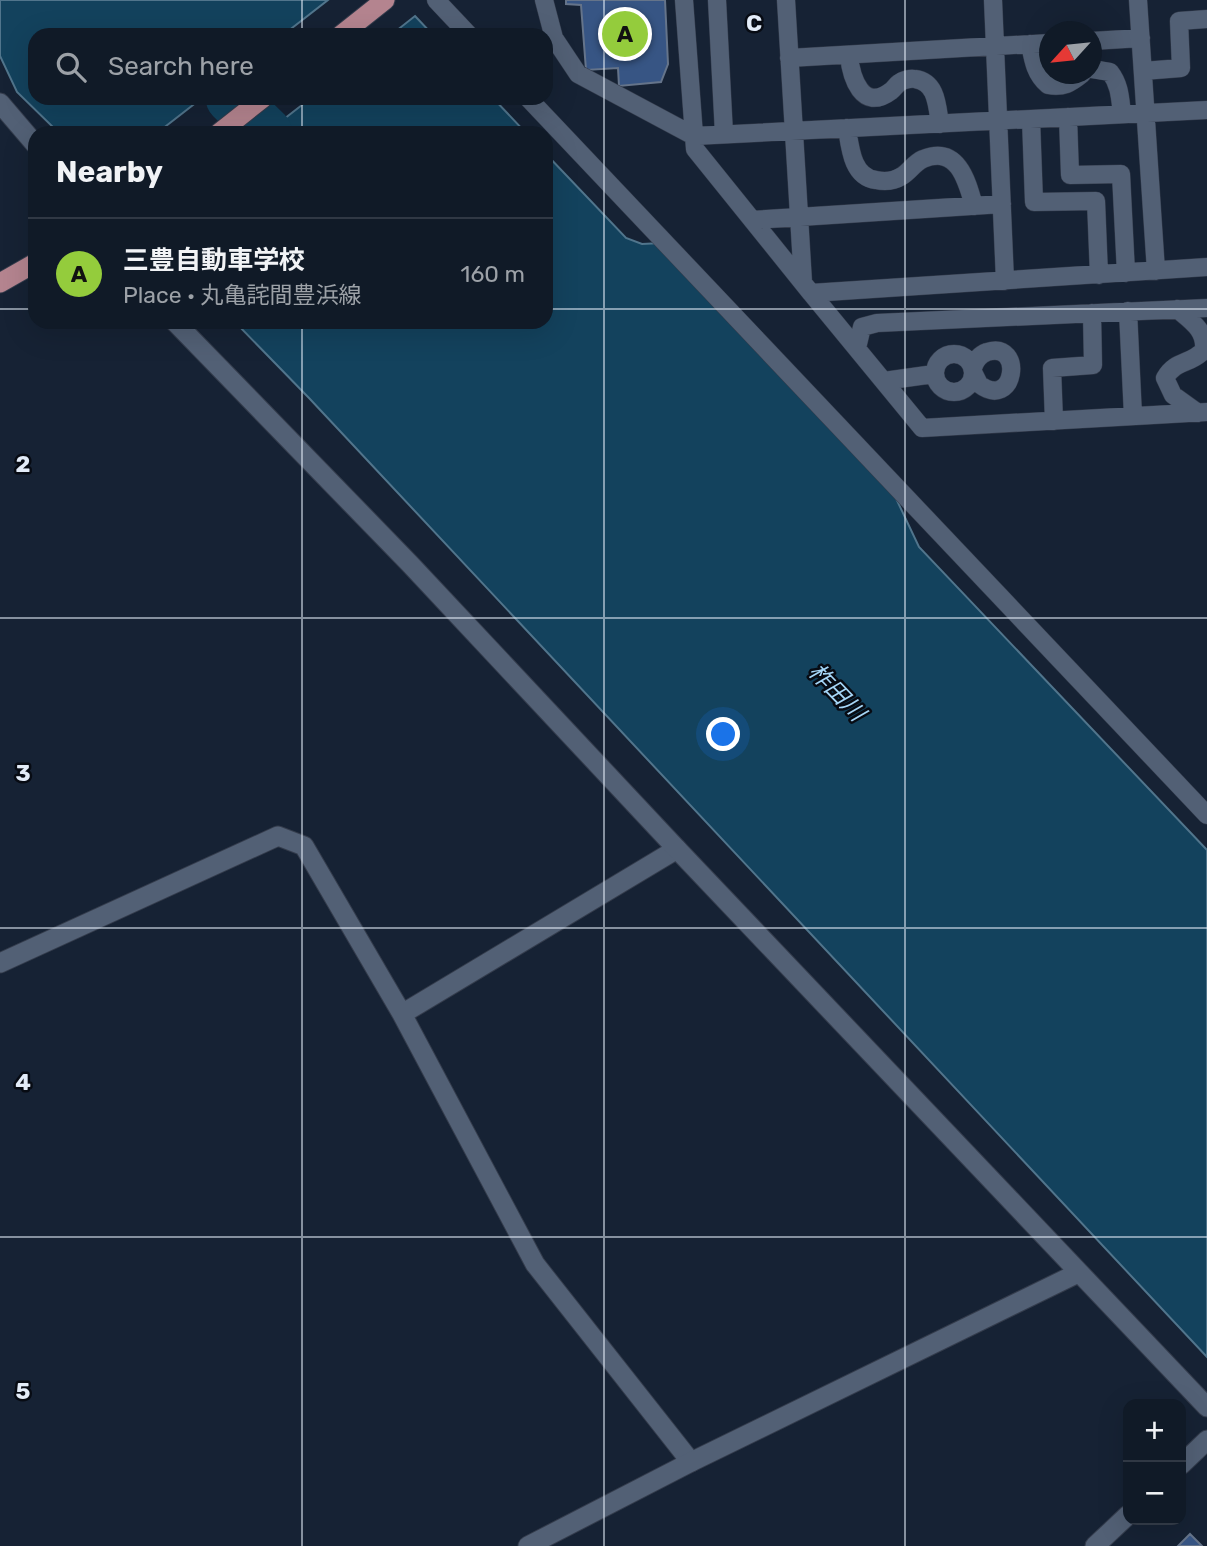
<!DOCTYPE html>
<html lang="en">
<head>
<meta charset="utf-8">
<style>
  :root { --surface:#101a27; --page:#19232f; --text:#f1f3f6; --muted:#9ca1a7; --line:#303844; --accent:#94cc3c }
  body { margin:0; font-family:Rubik,"Noto Sans JP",sans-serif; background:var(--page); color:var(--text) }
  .controls { position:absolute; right:21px; bottom:21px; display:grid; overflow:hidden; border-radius:14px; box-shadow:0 7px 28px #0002 }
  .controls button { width:63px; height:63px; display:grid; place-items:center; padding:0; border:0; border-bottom:2px solid var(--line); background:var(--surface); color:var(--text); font:35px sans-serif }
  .compass { position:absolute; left:1039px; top:21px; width:63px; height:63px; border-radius:50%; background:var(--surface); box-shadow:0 7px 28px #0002; rotate:243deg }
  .you { position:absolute; left:724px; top:735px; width:24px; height:24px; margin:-18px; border:5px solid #fff; border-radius:50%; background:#1a73e8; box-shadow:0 0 0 10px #1a73e833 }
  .badge { display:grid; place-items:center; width:46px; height:46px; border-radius:50%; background:var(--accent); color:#111; font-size:23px; font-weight:700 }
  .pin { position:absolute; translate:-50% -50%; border:4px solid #fff; box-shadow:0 2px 7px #0006 }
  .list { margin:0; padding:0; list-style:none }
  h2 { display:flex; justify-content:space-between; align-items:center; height:91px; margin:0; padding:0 28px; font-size:30px }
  h2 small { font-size:23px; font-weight:400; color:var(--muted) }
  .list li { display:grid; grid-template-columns:46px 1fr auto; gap:21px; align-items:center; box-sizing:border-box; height:112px; padding:0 28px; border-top:2px solid var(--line) }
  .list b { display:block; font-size:26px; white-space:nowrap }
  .list p { margin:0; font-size:23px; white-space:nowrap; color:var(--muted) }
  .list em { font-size:23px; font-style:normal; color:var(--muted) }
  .icon { flex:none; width:38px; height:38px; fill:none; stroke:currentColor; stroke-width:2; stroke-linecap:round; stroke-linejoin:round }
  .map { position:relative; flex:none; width:1207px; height:1546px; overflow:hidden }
  .search { position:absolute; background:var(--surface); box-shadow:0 7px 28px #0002; left:28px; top:28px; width:525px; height:77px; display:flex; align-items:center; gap:18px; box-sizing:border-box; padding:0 24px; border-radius:21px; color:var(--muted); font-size:26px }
  .panel { position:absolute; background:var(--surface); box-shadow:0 7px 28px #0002; left:28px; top:126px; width:525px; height:203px; border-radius:21px }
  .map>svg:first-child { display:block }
</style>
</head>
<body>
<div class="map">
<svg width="1207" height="1546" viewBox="0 0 1207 1546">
  <rect width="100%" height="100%" fill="#162234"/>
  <!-- water -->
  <path fill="#13425d" stroke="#51758c" stroke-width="2" d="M0,0H328L283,35H35V98H202L157,133H59L17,92L0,56Z
    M415,16L433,35H391Z
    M311,98H493L526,133H266Z
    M546,154L626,238L642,244L661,243L893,492L919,547L1207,850V1357L309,398L235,322H546Z"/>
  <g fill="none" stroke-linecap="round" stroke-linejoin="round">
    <!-- river -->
    <path stroke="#13425d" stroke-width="51" d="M231,98L267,133"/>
  </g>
  <!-- building -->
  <path fill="#375584" stroke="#65748a" stroke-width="2" d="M566,0H665L668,64L661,82L619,86L618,68L586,70L581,5L566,4Z
    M1190,1534L1202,1546H1178Z"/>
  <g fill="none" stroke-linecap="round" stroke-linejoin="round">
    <!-- service casing -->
    <g stroke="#343c4c" stroke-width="19">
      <path id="service" d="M436,0L469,35
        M544,0L554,38L578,74L694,136L1207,110
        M684,0L695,149L811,293L1207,267
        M717,0L724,134
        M786,0L803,282
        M993,0L1005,281
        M1138,0L1156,271
        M1092,41L1141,38
        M1030,44C1033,60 1035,74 1048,85C1063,88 1071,83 1082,74
        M849,55C851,77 862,113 891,91C894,89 896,85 899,83C903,80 910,78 915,79C937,82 937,106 940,124
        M789,58L1050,43
        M1092,69L1110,72C1120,85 1120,98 1122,114
        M1143,71L1181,68L1179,21L1207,19
        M528,98L1207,815
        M1068,117L1070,175L1121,174L1126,273
        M1031,119L1034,202L1096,201L1099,275
        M847,128C850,147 852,177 876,180C885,182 894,181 902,176C910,171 914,163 923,159C958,145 967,181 974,206
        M752,220L1002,204
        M811,293L922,428L1207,412
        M1177,309C1191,321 1206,330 1204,350C1191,365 1176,359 1165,378L1173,395L1198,413
        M1128,311L1133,416
        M857,348L862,327L877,323L1207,308
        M935 373a19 19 0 1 1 38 0a19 19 0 1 1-38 0Z
        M973,368C975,361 979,355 987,352C1025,340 1015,412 979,384L974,374
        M884,381L934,374
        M1054,421L1052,368L1093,365L1092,313"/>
    </g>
    <!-- minor casing -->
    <g stroke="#343c4c" stroke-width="21">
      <path id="minor" d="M0,103L35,144
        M0,963L278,836L304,846L402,1014L535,1264L691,1462
        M402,1014L677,849
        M1181,1465L1207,1440
        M1095,1546L1128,1515"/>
    </g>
    <!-- tertiary casing -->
    <g stroke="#343c4c" stroke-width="21">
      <path id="tertiary" d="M175,322L410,564L677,849L1207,1407
        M528,1546L691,1462L1078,1273"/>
    </g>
    <!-- primary casing -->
    <g stroke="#343c4c" stroke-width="21">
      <path id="primary" d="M341,35L385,0
        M219,133L263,98
        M0,283L35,263"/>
    </g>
    <!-- service -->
    <use href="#service" stroke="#526075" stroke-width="18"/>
    <!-- minor -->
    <use href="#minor" stroke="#526075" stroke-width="19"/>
    <!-- tertiary -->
    <use href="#tertiary" stroke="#526075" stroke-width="19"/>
    <!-- primary -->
    <use href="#primary" stroke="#b4848f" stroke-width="19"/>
  </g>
  <!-- grid -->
  <path fill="none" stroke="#e3ecf8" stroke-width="2" stroke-opacity="0.55" d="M302,0V35M604,0V1546M905,0V1546M302,98V133M0,309H35M546,309H1207M302,322V1546M0,618H1207M0,928H1207M0,1237H1207"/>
  <g text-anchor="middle" stroke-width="5" stroke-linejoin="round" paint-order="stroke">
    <!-- water labels -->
    <g font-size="23" font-style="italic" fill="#a5d6f7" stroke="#070b13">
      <text transform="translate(837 692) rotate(46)" y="8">柞田川</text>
    </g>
  </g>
  <g font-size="23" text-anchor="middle" font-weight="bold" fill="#e3ecf8" stroke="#070b13" stroke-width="5" stroke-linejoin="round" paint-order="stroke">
    <text x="754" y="31">C</text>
    <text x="23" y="472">2</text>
    <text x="23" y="781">3</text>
    <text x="23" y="1090">4</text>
    <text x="23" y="1399">5</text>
  </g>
</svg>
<div class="controls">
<button>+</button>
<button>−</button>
</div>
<svg class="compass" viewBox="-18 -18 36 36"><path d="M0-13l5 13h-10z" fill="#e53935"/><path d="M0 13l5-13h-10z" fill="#9ca1a7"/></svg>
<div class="you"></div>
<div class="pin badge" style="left:625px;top:34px">A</div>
<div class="search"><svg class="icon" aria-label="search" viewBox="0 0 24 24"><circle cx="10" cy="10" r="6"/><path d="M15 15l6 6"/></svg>Search here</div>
<section class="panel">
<h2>Nearby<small></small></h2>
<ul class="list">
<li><span class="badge">A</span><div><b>三豊自動車学校</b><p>Place · 丸亀詫間豊浜線</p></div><em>160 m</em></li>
</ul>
</section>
</div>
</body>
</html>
